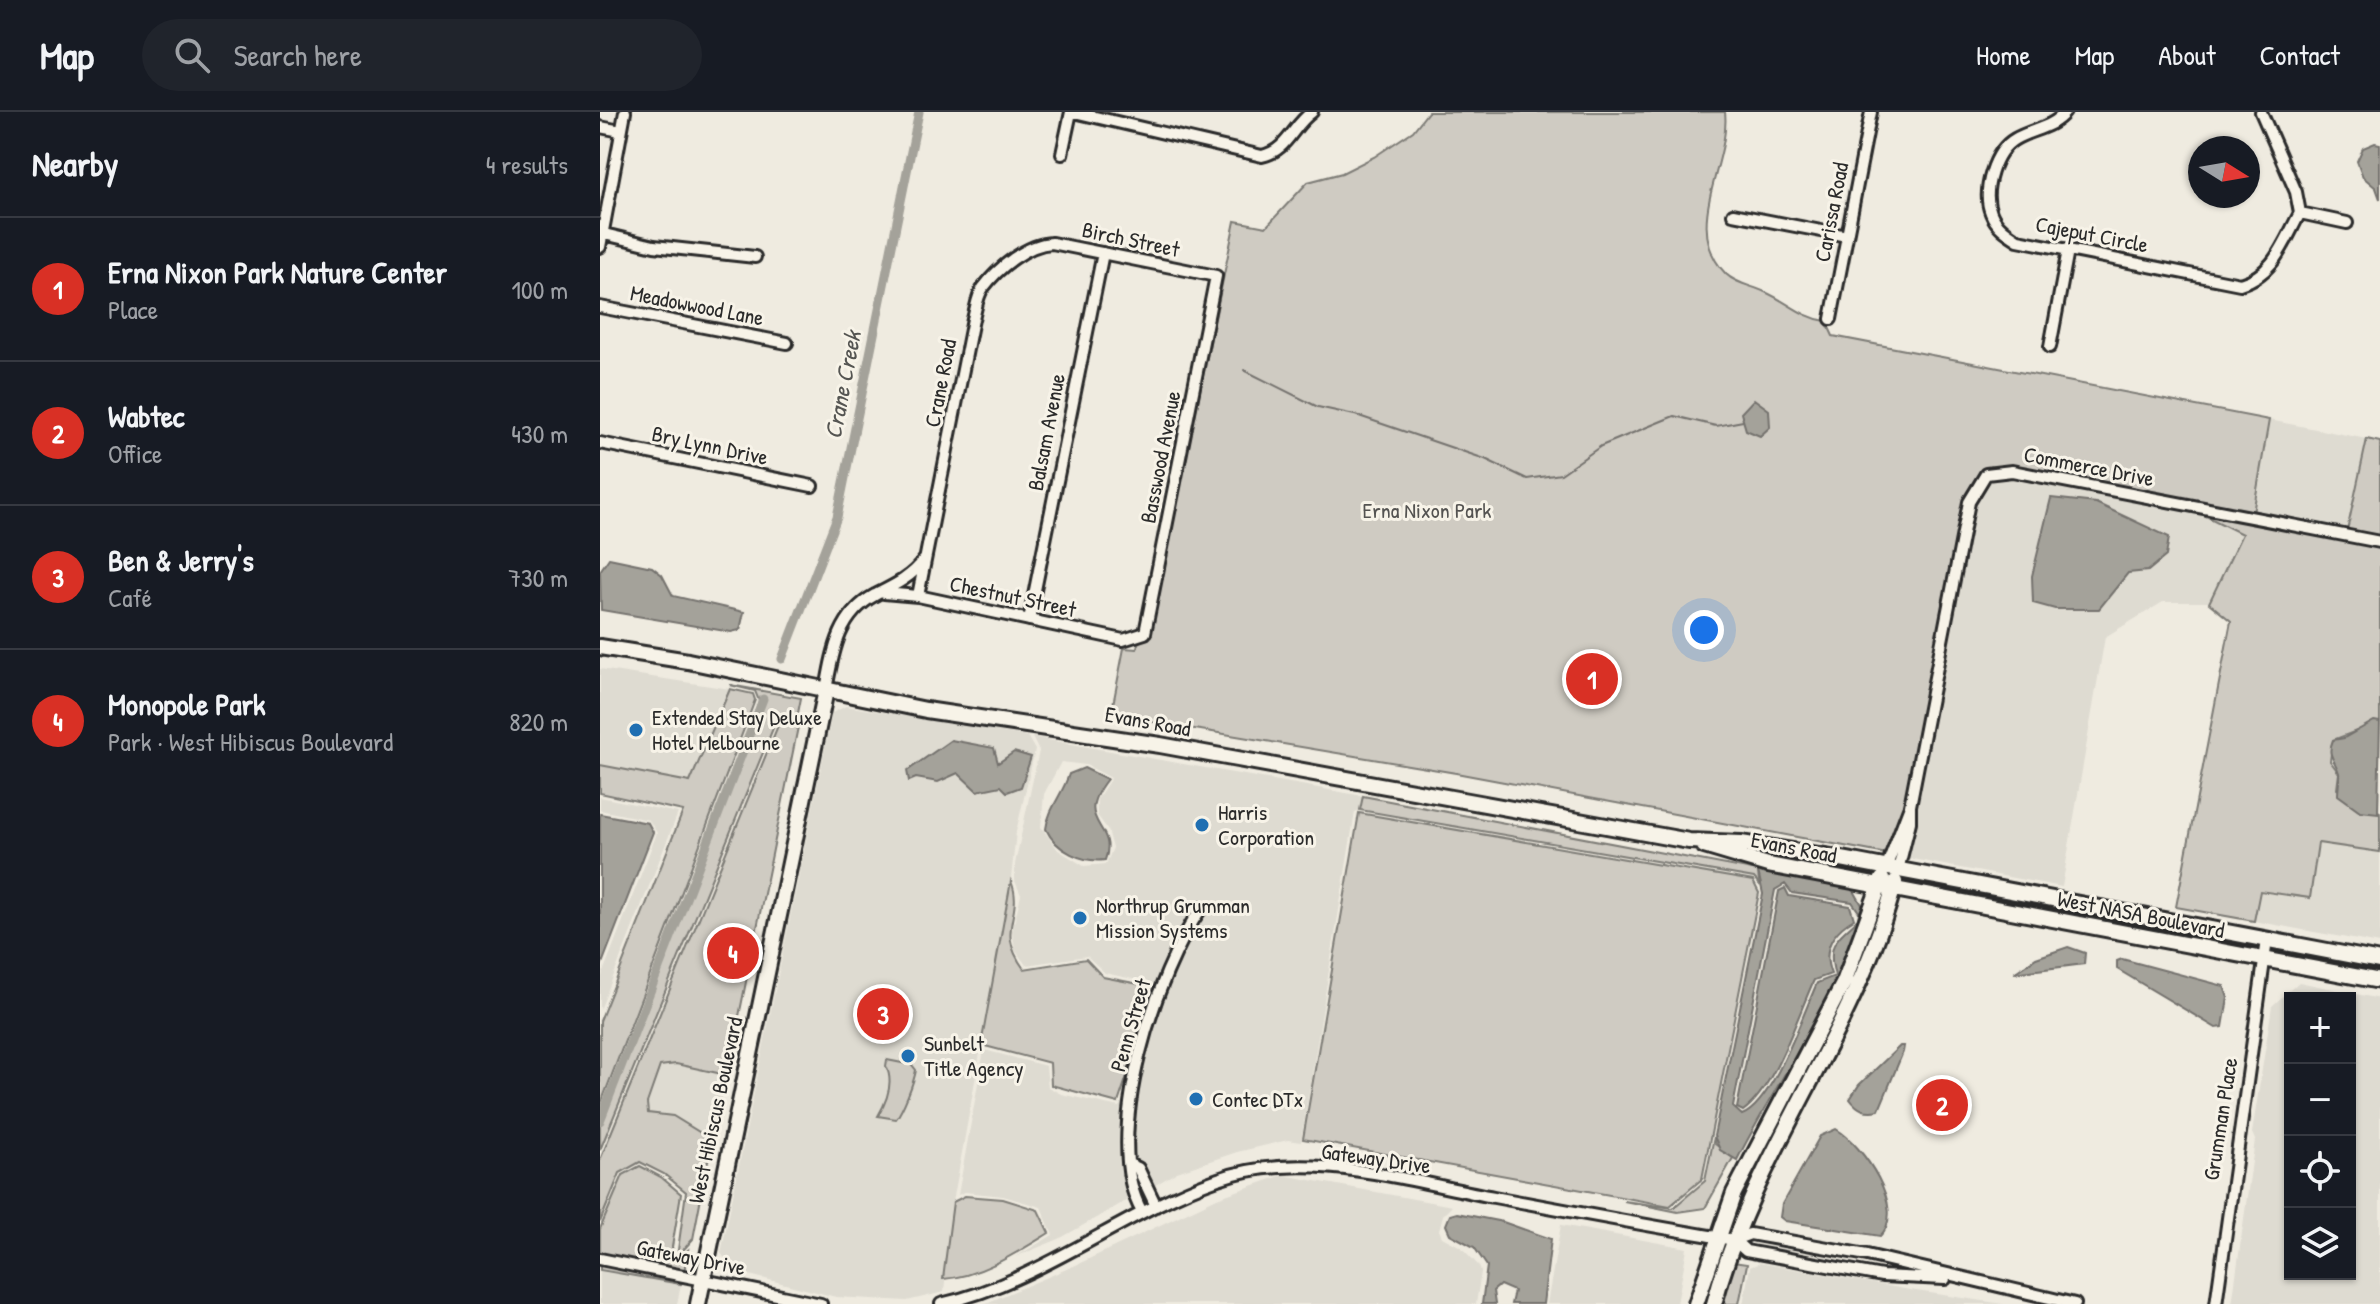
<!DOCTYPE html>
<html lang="en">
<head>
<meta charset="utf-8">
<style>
  :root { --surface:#171b24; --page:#20242c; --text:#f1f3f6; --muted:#9ea1a6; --line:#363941; --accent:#d93025 }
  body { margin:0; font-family:"Patrick Hand",sans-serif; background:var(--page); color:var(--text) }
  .controls { position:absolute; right:24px; bottom:24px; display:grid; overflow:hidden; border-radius:0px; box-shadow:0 2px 6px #0004 }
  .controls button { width:72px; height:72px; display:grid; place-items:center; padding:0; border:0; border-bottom:2px solid var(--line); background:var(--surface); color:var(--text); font:40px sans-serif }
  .compass { position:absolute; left:1588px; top:24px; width:72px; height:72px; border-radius:50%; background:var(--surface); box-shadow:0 2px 6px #0004; rotate:101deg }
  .you { position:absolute; left:1104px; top:518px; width:28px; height:28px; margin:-20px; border:6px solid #fff; border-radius:50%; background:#1a73e8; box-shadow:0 0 0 12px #1a73e833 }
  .badge { display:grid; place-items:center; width:52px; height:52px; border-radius:50%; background:var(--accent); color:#fff; font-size:26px; font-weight:700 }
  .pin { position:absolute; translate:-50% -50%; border:4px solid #fff; box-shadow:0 2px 8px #0006 }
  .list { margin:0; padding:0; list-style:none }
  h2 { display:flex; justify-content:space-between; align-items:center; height:104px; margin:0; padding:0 32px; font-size:34px }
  h2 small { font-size:26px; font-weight:400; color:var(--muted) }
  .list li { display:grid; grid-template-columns:52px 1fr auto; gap:24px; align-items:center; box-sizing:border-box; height:144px; padding:0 32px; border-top:2px solid var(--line) }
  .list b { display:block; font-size:30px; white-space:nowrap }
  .list p { margin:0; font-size:26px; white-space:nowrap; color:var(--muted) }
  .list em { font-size:26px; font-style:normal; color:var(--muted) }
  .icon { flex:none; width:44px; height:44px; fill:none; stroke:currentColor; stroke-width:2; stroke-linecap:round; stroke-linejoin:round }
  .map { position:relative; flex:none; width:1780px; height:1192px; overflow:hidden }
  header { display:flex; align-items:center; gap:48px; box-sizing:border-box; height:112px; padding:0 40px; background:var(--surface); border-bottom:2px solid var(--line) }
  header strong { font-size:38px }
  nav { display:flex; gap:44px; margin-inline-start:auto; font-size:28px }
  .search { width:560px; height:72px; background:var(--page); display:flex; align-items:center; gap:20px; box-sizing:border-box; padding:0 28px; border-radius:44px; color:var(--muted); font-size:30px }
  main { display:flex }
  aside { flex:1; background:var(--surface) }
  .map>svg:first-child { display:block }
</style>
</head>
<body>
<header>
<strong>Map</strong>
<div class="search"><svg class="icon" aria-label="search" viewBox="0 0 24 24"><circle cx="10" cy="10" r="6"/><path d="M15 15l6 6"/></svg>Search here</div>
<nav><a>Home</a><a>Map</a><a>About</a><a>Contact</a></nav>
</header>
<main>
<aside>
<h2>Nearby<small>4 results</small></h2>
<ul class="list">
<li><span class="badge">1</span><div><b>Erna Nixon Park Nature Center</b><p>Place</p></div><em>100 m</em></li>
<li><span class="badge">2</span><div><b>Wabtec</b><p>Office</p></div><em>430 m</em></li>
<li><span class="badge">3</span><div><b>Ben &amp; Jerry's</b><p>Café</p></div><em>730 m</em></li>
<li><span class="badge">4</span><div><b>Monopole Park</b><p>Park · West Hibiscus Boulevard</p></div><em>820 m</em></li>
</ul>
</aside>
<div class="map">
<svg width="1780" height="1192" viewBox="0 0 1780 1192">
  <rect width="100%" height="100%" fill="#efebe0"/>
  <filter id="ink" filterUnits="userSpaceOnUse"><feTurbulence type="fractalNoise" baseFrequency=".0125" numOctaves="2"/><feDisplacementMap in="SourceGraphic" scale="16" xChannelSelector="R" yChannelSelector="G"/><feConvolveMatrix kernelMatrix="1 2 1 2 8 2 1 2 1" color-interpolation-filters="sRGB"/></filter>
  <g filter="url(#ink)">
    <!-- built -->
    <path fill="#dedbd1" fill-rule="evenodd" d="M1669,308L1767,327L1747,419L1653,401Z
      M1421,365L1602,402L1642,422L1610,490H1563L1505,525L1462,775L1307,746L1373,393L1389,366ZM1569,425L1566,444L1548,459L1528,461Z
      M0,557L130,577L90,670L0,653Z
      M246,594L427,624L435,638L416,720L410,776L353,1090L344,1180L307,1189L236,1185L134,1159L121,1141L232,601Z
      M432,625L763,684L760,698L755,700L701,1030L688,1028L637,1040L577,1060L552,1075L533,1049L531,1001L557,905L572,857L608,793L600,789L585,811L563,853L554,881L546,870L505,861L487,844L426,853L415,838L412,819L421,783L415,769V752L439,639ZM461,650L486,653L511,666L497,687V703L508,718L513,736L506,752L484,754L458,738L441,715L444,682Z
      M0,685L78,701L0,898V868L57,721L49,708L0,698Z
      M1718,731L1780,741V832L1654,809L1660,778Z
      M1699,870L1780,887V1192H1632L1655,1028L1652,1021L1672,894ZM1690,886H1750V1162H1690Z
      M384,938L446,954L448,975L461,982L519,995L526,984L522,999V1061L531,1086L459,1127L415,1145L453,1123L441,1095L403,1084L365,1080L358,1083Z
      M76,952L127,963L112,1028L73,1004L48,1001L47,991L59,954Z
      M683,1063L852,1094L843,1103L839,1118L842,1125L861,1135L879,1154L881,1160L876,1192H384L476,1153L617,1086Z
      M961,1113L1087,1136L1077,1192H947Z
      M1160,1151L1310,1178L1403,1192H1143L1150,1155Z
      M0,1158L81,1172L77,1192H0Z"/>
    <!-- green -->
    <path fill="#cfcbc2" stroke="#7d7b76" stroke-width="2" d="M828,0H1125C1131,52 1080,115 1126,162C1136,172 1153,174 1165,180C1188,190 1201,205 1226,209L1233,224L1669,308L1653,401L1413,355L1382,360L1364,389L1306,690L1287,742L856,661L511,603L524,536L537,537L538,531L550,522L635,109L666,115L708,70L742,61L774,45L813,19Z
      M1767,327L1780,330V425L1747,419Z
      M1544,389L1780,434V610L1733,628L1730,649L1739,661L1737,677L1780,700V740L1718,731L1710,786L1660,779L1654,809L1576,795L1631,509L1609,491L1642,422L1602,402Z
      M130,573L201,586L197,606L191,602L176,609L0,1038V1005L159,589L155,579Z
      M130,577L153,582L155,588L0,994V909L83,699L0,681V653L90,670Z
      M192,606L198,615L127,963L76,952L60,954L47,991L48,1001L73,1004L112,1028L93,1127L77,1145L86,1080L64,1062L40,1050L20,1061L0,1110V1048L179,611Z
      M763,684L1158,759L1159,772L1154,766L760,698Z
      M759,701L1153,769L1159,781L1102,1067L1070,1094L703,1027Z
      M411,769C425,804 394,816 424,857L486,847L503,865L544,873L553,886L518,991L451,973L450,951L381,933Z
      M287,948L312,953L316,958C314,970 303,998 296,1007L278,1004C287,989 294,970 286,954Z
      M1114,1025L1115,1032L1133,1046L1105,1096L1078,1100L1024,1089L1073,1096L1105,1069Z
      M40,1054L61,1065L81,1082L72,1135L76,1149L88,1138L84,1160L0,1143V1117L23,1063Z
      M365,1084L403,1087L438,1098L449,1121C418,1140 380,1165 343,1167L353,1090Z
      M1133,1150L1147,1152L1139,1192H1123Z
      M0,1152L82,1168L81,1172L0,1158Z"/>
    <!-- water -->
    <path fill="#a4a29a" stroke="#74726e" stroke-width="2" fill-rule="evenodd" d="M1775,31L1780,32V87L1776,76L1763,65L1757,49L1763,36Z
      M1154,287L1169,298L1170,315L1160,324L1146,318L1141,301Z
      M1451,386L1496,391L1569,425L1566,444L1548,459L1528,461L1499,497H1455L1433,491L1432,464Z
      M9,446L52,455L62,463L73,484L144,500L140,518L131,520L1,498L0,459Z
      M1774,609L1780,610L1778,701L1760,699L1738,683C1738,676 1740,667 1739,661C1735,647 1726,644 1733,628L1744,626Z
      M351,628L394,636L398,651L414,640L431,645L421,675L407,680L401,674L377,679L358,661L338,670L316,666L309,669L307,659Z
      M484,656L507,667C471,713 519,711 505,748C483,751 456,739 446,717C448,697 463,682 469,662Z
      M0,702L48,711L53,720L0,857Z
      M1158,759L1253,777L1262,793C1244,876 1176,970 1137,1048L1120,1038L1114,1024L1163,782ZM1185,772L1192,781L1252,790L1259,800L1258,807C1236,828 1226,831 1235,864L1217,871C1203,902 1173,991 1142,1003L1133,995L1175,778Z
      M1185,776L1189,784L1250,794L1254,807C1232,820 1221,837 1231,862L1214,868C1197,905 1175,976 1143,999L1137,996L1179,779Z
      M1468,835L1485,841L1484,852L1414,861L1436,846Z
      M1522,847L1624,874L1628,886L1623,915L1616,916L1517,857V849Z
      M1300,934H1304L1303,940L1279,998C1266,1001 1258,998 1250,987L1259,973Z
      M1236,1017C1262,1032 1308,1097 1280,1124L1185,1109L1180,1105L1182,1092L1220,1024Z
      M857,1101L903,1110L951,1127L943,1192H911L914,1179L900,1173L893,1179L895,1192H882L887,1154L874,1135L850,1122L846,1113L850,1103Z"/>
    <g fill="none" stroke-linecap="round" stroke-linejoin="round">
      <!-- stream -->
      <path stroke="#74726e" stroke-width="2" d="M644,258L718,295L759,304L885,347L927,367L961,362L1001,334L1074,304L1116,314L1143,309"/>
      <!-- canal -->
      <path stroke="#a4a29a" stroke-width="9" d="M182,547L237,405L319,0
        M0,1009L163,587"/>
      <!-- street casing -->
      <g stroke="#2b2b2b" stroke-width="16">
        <path id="street" d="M474,0L662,44C688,38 692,14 712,0
          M1465,0C1453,16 1432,17 1415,27C1394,39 1382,79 1391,101C1396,114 1407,121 1418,128L1640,172C1674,163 1684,130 1700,101
          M1661,0L1696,80L1700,101L1747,111
          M0,15L21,19
          M462,42L471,0
          M1133,102L1247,124
          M0,121L54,134L155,145
          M0,135L25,0
          M0,195L187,231
          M1231,207L1271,0
          M1450,235L1468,138
          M0,331L212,374
          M284,481L318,484L523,528L545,521L616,164L452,131C427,132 398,156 383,176C377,184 376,197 373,207L318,484
          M429,508L503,141
          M226,578C233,540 238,503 275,483C293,474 312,465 324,448
          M1286,756L1309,696
          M1298,758L1310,710V694L1369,390L1386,362L1412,359L1780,430
          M529,1052L538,1056L556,1094
          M542,1100C500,1027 556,860 602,795
          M1134,1128L1146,1139L1282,1164L1345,1167
          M0,1147L221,1192
          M341,1192C440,1170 523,1100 618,1067C706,1036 807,1069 894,1085C974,1100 1054,1115 1134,1128L1150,1122L1267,1143L1475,1192
          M1616,1192L1667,828"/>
      </g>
      <!-- secondary casing -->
      <g stroke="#2b2b2b" stroke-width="20">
        <path id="secondary" d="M0,535L88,549L326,598L560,633L1089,729L1141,731L1231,745L1780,849
          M1104,734L1168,753L1780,869
          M98,1192L226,578
          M1096,1192L1134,1081L1244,870L1282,767
          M1114,1192C1153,1041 1256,920 1295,770"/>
      </g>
      <!-- street -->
      <use href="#street" stroke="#f7f3e8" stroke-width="10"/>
      <!-- secondary -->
      <use href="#secondary" stroke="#f7f3e8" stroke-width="14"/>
    </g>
  </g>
  <!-- markers -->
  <g fill="#1f6fb2" stroke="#f7f3e8" stroke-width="3">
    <circle cx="36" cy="618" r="8"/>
    <circle cx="602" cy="713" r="8"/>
    <circle cx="480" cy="806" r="8"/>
    <circle cx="308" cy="944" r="8"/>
    <circle cx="596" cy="987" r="8"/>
  </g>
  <g text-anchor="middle" stroke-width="6" stroke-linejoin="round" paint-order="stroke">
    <!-- street labels -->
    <g font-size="22" fill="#2b2b2b" stroke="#f7f3e8">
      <text transform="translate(1231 100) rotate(-79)" y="8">Carissa Road</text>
      <text transform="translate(1492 122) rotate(11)" y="8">Cajeput Circle</text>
      <text transform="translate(531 127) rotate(12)" y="8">Birch Street</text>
      <text transform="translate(97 193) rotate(11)" y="8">Meadowwood Lane</text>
      <text transform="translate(340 271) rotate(-79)" y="8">Crane Road</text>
      <text transform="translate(446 320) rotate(-79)" y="8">Balsam Avenue</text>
      <text transform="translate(110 333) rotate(12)" y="8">Bry Lynn Drive</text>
      <text transform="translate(560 345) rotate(-79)" y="8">Basswood Avenue</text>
      <text transform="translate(1489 354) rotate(11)" y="8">Commerce Drive</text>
      <text transform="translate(413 484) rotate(12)" y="8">Chestnut Street</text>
      <text transform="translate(548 609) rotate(10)" y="8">Evans Road</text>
      <text transform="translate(1194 735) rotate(11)" y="8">Evans Road</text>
      <text transform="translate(1541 802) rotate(11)" y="8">West NASA Boulevard</text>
      <text transform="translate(530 913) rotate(-74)" y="8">Penn Street</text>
      <text transform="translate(115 998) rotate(-78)" y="8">West Hibiscus Boulevard</text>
      <text transform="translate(1620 1007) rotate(-81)" y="8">Grumman Place</text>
      <text transform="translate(776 1046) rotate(8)" y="8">Gateway Drive</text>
      <text transform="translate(91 1145) rotate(11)" y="8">Gateway Drive</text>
    </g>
    <!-- park labels -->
    <g font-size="22" fill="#545351" stroke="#f7f3e8">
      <text x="827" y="406">Erna Nixon Park</text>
    </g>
    <!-- poi labels -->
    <g font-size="22" fill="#2b2b2b" stroke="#f7f3e8" text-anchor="start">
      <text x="52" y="613">Extended Stay Deluxe<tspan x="52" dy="25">Hotel Melbourne</tspan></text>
      <text x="618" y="708">Harris<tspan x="618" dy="25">Corporation</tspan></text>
      <text x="496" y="801">Northrup Grumman<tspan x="496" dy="25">Mission Systems</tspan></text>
      <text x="324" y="939">Sunbelt<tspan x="324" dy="25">Title Agency</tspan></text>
      <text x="612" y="995">Contec DTx</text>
    </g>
    <!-- water labels -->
    <g font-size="24" font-style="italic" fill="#555552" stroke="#f7f3e8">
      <text transform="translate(243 273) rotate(-79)" y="8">Crane Creek</text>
    </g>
  </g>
</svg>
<div class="controls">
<button>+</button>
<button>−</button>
<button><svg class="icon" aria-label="locate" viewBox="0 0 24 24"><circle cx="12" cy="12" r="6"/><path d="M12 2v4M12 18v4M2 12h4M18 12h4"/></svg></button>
<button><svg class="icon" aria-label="layers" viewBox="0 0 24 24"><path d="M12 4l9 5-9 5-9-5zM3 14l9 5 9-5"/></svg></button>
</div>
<svg class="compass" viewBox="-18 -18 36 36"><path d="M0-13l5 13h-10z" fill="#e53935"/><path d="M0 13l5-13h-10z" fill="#9ea1a6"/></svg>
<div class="you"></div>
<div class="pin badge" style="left:992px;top:567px">1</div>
<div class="pin badge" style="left:1342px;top:993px">2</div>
<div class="pin badge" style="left:283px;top:902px">3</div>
<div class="pin badge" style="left:133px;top:841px">4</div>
</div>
</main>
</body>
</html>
